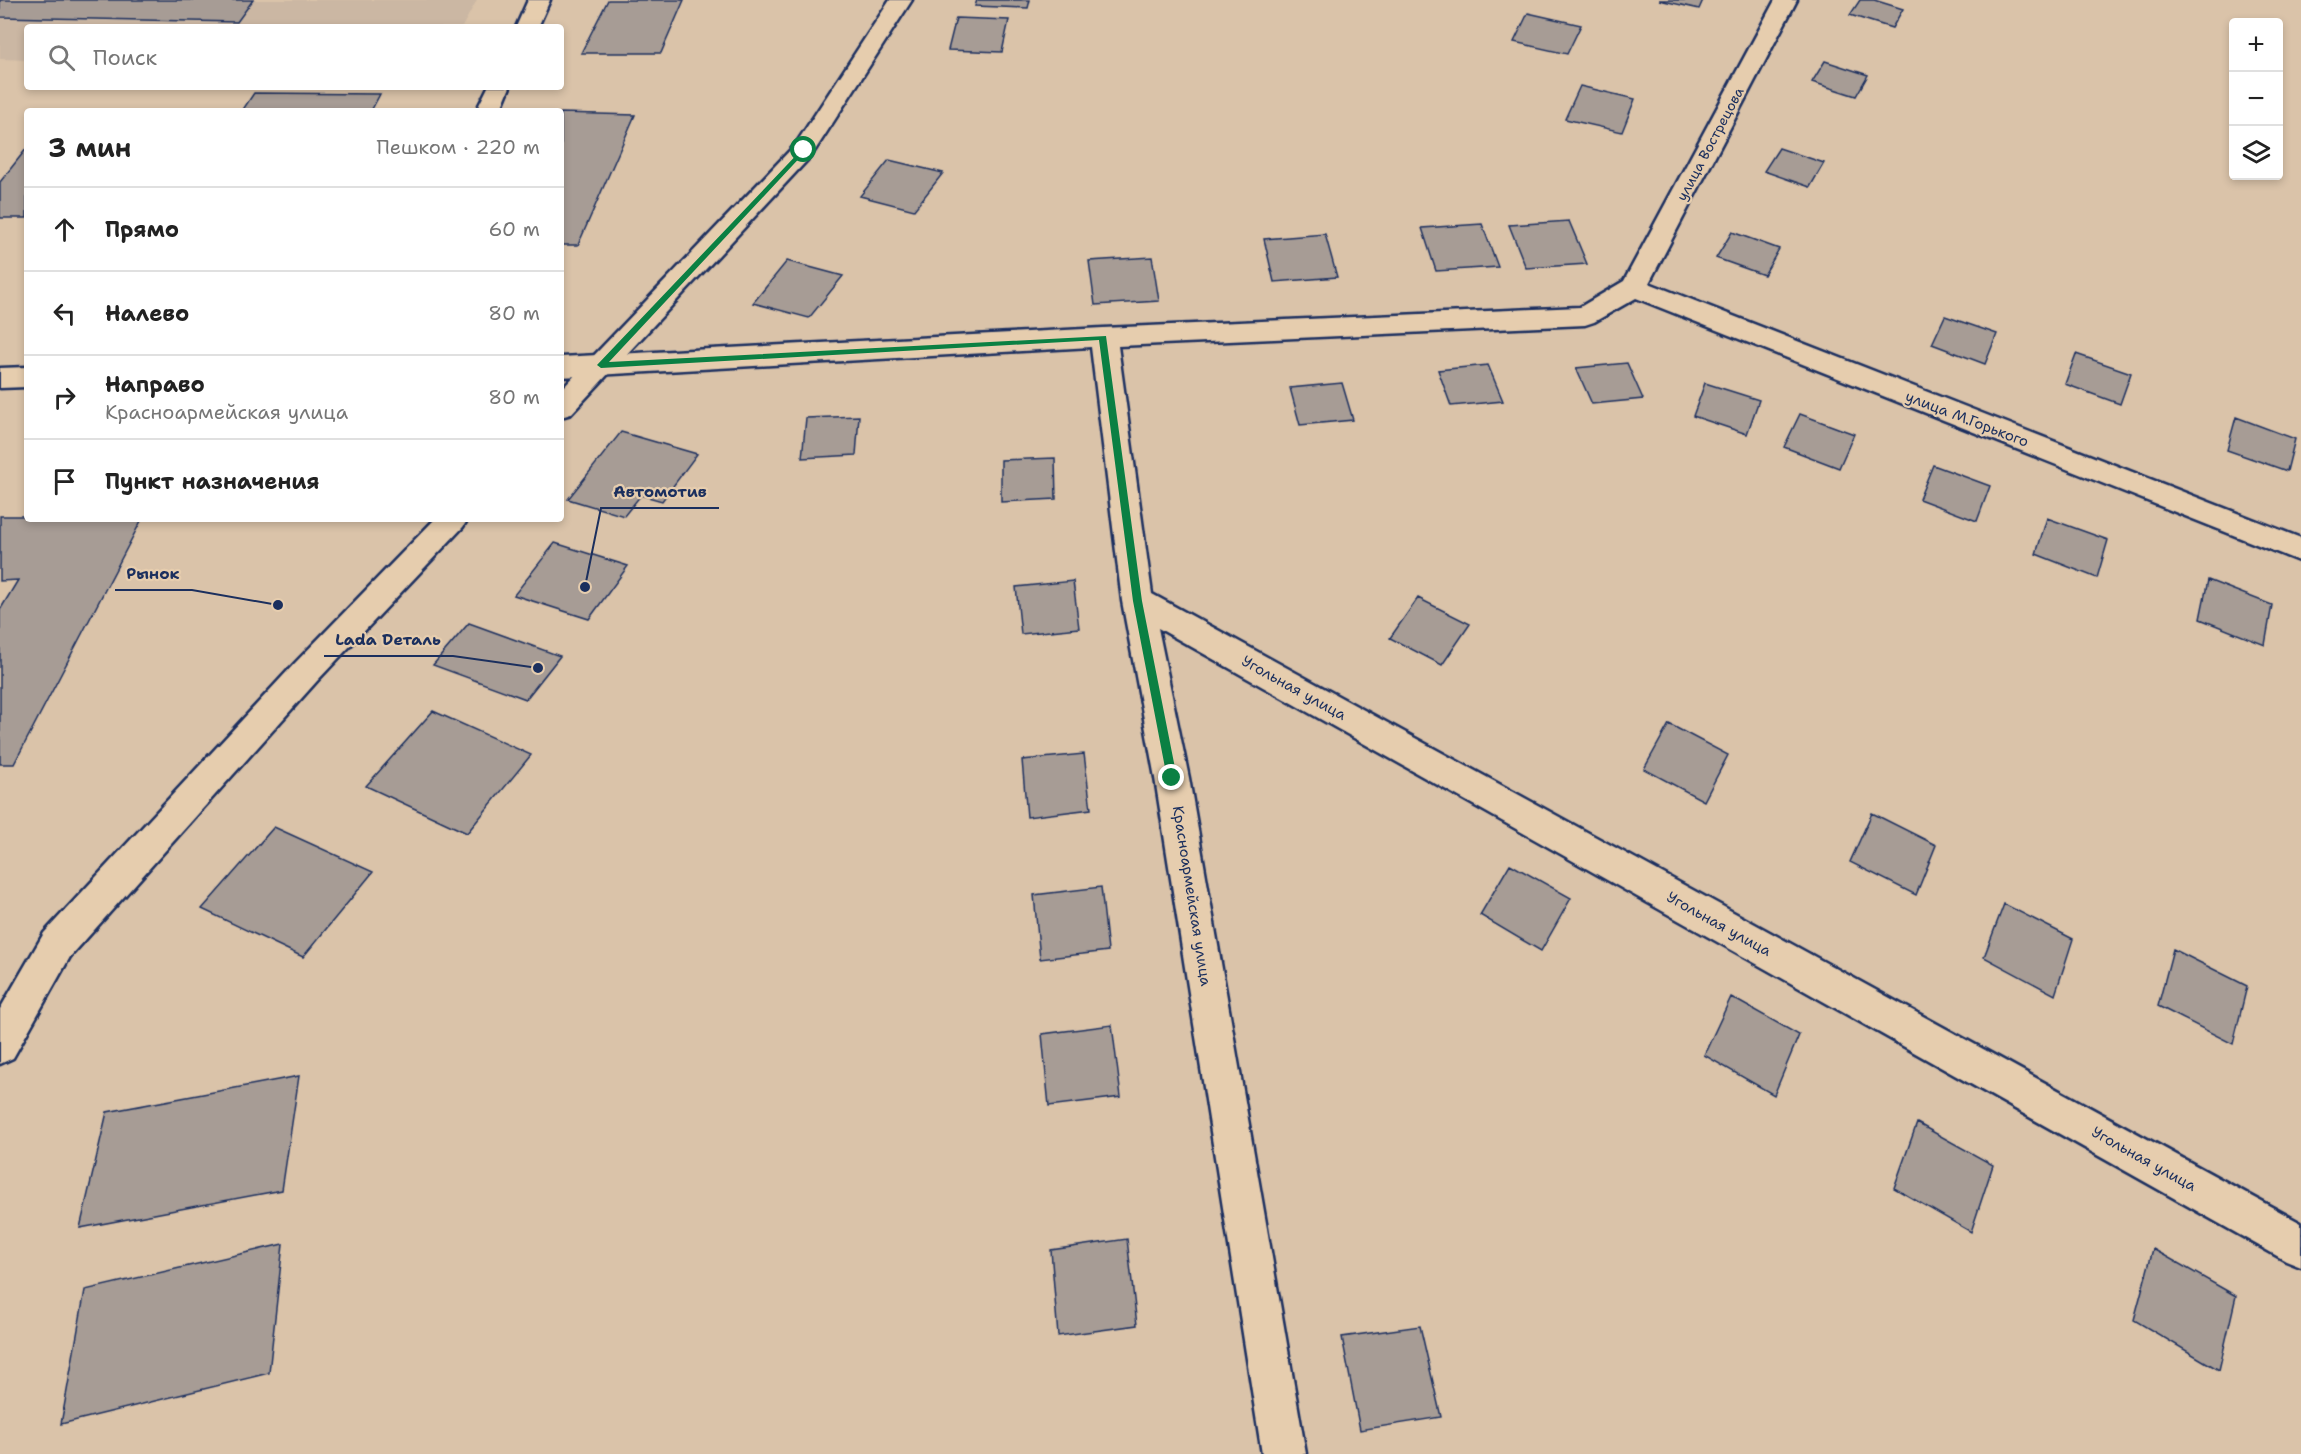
<!DOCTYPE html>
<html lang="ru">
<head>
<meta charset="utf-8">
<style>
  :root { --surface:#fff; --page:#f6f6f6; --text:#222; --muted:#767676; --line:#e0e0e0 }
  body { margin:0; font-family:"Shantell Sans",sans-serif; background:var(--page); color:var(--text) }
  .controls { position:absolute; right:18px; top:18px; display:grid; overflow:hidden; border-radius:6px; box-shadow:0 3px 9px #0003 }
  .controls button { width:54px; height:54px; display:grid; place-items:center; padding:0; border:0; border-bottom:2px solid var(--line); background:var(--surface); color:var(--text); font:30px sans-serif }
  .stop { position:absolute; width:18px; height:18px; margin:-14px; border:4px solid #0b8043; border-radius:50%; background:#fff }
  .stop.end { background:#0b8043; border-color:#fff; box-shadow:0 2px 6px #0008 }
  .list { margin:0; padding:0; list-style:none }
  h2 { display:flex; justify-content:space-between; align-items:center; height:78px; margin:0; padding:0 24px; font-size:26px }
  h2 small { font-size:20px; font-weight:400; color:var(--muted) }
  .list li { display:grid; grid-template-columns:39px 1fr auto; gap:18px; align-items:center; box-sizing:border-box; height:84px; padding:0 24px; border-top:2px solid var(--line) }
  .list b { display:block; font-size:22px; white-space:nowrap }
  .list p { margin:0; font-size:20px; white-space:nowrap; color:var(--muted) }
  .list em { font-size:20px; font-style:normal; color:var(--muted) }
  .icon { flex:none; width:33px; height:33px; fill:none; stroke:currentColor; stroke-width:2; stroke-linecap:round; stroke-linejoin:round }
  .map { position:relative; flex:none; width:2301px; height:1454px; overflow:hidden }
  .search { position:absolute; background:var(--surface); box-shadow:0 3px 9px #0003; left:24px; top:24px; width:540px; height:66px; display:flex; align-items:center; gap:15px; box-sizing:border-box; padding:0 21px; border-radius:6px; color:var(--muted); font-size:22px }
  .panel { position:absolute; background:var(--surface); box-shadow:0 3px 9px #0003; left:24px; top:108px; width:540px; height:414px; border-radius:6px }
  .map>svg:first-child { display:block }
</style>
</head>
<body>
<div class="map">
<svg width="2301" height="1454" viewBox="0 0 2301 1454">
  <rect width="100%" height="100%" fill="#dac3a9"/>
  <filter id="ink" filterUnits="userSpaceOnUse"><feTurbulence type="fractalNoise" baseFrequency=".0167" numOctaves="2"/><feDisplacementMap in="SourceGraphic" scale="12" xChannelSelector="R" yChannelSelector="G"/><feConvolveMatrix kernelMatrix="1 2 1 2 8 2 1 2 1" color-interpolation-filters="sRGB"/></filter>
  <g filter="url(#ink)">
    <!-- built -->
    <path fill="#cbb7a3" d="M0,0H477L462,27H27V60L0,59Z"/>
    <!-- building -->
    <path fill="#a79c95" stroke="#1b2f5e" stroke-width="1.5" d="M0,0H253L237,22L0,17Z
      M608,0H684L661,53H581Z
      M977,0H1030L1028,8L975,6Z
      M1659,0H1703L1699,9Z
      M1860,0H1874L1903,9L1892,28L1850,15Z
      M1528,13L1581,25L1567,54L1514,42Z
      M956,18L1009,20L1002,52L948,50Z
      M1825,61L1868,75L1856,96L1812,82Z
      M1580,86L1635,99L1622,132L1565,119Z
      M254,93L380,94L371,111H242Z
      M561,113L635,115L578,245H561Z
      M27,148V218H0V182Z
      M1779,148L1824,163L1810,187L1764,171Z
      M889,160L943,173L914,210L860,196Z
      M1569,221L1587,264L1526,268L1509,225Z
      M1482,224L1498,267L1436,271L1422,228Z
      M1732,232L1779,249L1764,275L1716,258Z
      M1325,234L1337,277L1274,282L1264,239Z
      M1152,257L1159,301L1095,305L1089,261Z
      M787,261L843,276L809,318L753,303Z
      M1945,316L1997,334L1985,364L1932,344Z
      M2076,354L2131,373L2120,404L2065,384Z
      M1627,363L1643,399L1592,404L1576,368Z
      M1488,365L1503,401L1451,406L1438,370Z
      M1342,383L1353,420L1300,425L1290,388Z
      M1705,383L1759,400L1747,434L1693,416Z
      M1800,414L1854,434L1839,468L1784,447Z
      M859,416L856,455L802,458L806,418Z
      M2236,417L2295,439L2287,471L2227,450Z
      M621,432L697,454L662,501L641,495L624,516L568,499Z
      M1055,458L1056,499L1001,502V460Z
      M1933,465L1990,486L1977,521L1919,499Z
      M0,516H27V519H142L14,764H0V610L18,580L0,581Z
      M2047,518L2108,540L2097,578L2036,554Z
      M555,543L628,566L589,619L514,595Z
      M2208,580L2272,605L2265,645L2200,619Z
      M1073,581L1079,628L1021,634L1016,587Z
      M1418,598L1470,624L1442,665L1390,638Z
      M469,623L560,656L526,699L433,665Z
      M433,711L531,755L467,833L366,786Z
      M1669,724L1728,755L1704,801L1644,769Z
      M1084,754L1091,809L1027,817L1022,760Z
      M1872,813L1936,845L1916,895L1850,862Z
      M274,827L373,872L303,957L202,909Z
      M1510,864L1571,898L1541,951L1480,915Z
      M1101,887L1108,951L1040,959L1034,895Z
      M2004,904L2073,939L2055,995L1984,957Z
      M2173,949L2247,986L2233,1044L2158,1006Z
      M1731,997L1799,1035L1774,1095L1704,1055Z
      M1112,1025L1121,1097L1049,1106L1042,1034Z
      M299,1076L282,1190L80,1228L107,1112Z
      M1917,1123L1993,1165L1971,1232L1894,1188Z
      M1127,1239L1137,1325L1058,1336L1051,1250Z
      M283,1244L269,1373L61,1424L85,1290Z
      M2153,1249L2236,1296L2219,1370L2134,1320Z
      M1420,1326L1441,1417L1360,1430L1342,1337Z"/>
    <g fill="none" stroke-linecap="round" stroke-linejoin="round">
      <!-- minor casing -->
      <g stroke="#1b2f5e" stroke-width="5">
        <path id="minor" d="M528,0H550L538,27H516Z
          M1775,0H1797L1649,283L2301,538V562L1636,298L1594,322L1585,325L1118,346L1152,594L2301,1223V1267L2286,1261L1158,628L1189,778L1306,1454H1262L1155,778L1122,601L1091,347L561,377V357L1103,328L1580,307L1624,281Z
          M488,87H510L500,111H476Z
          M27,367V387L0,388V368Z"/>
      </g>
      <!-- major casing -->
      <g stroke="#1b2f5e" stroke-width="5">
        <path id="major" d="M890,0H912L812,155L571,414L561,417V390L795,145Z
          M435,519H468L463,527L317,681L70,957L13,1058L0,1064V1009L44,933L295,663Z"/>
      </g>
      <!-- minor -->
      <use href="#minor" fill="#e6cdae" fill-rule="evenodd"/>
      <!-- major -->
      <use href="#major" fill="#e6cdae" fill-rule="evenodd"/>
    </g>
  </g>
  <!-- route -->
  <path fill="#0b8043" d="M804,147L806,151L609,362L1106,336L1142,601L1177,778L1176,781L1172,783L1167,778L1133,601L1099,340L601,368L597,365Z"/>
  <g text-anchor="middle" stroke-width="4.5" stroke-linejoin="round" paint-order="stroke">
    <!-- far-street labels -->
    <g font-size="14" fill="#1b2f5e" stroke="#e6cdae">
      <text transform="translate(1710 144) rotate(-62)" y="5">улица Вострецова</text>
    </g>
    <!-- street labels -->
    <g font-size="15" fill="#1b2f5e" stroke="#e6cdae">
      <text transform="translate(1967 419) rotate(21)" y="5">улица М.Горького</text>
      <text transform="translate(1294 688) rotate(29)" y="5">Угольная улица</text>
      <text transform="translate(1192 896) rotate(81)" y="5">Красноармейская улица</text>
      <text transform="translate(1719 924) rotate(29)" y="5">Угольная улица</text>
      <text transform="translate(2144 1159) rotate(29)" y="5">Угольная улица</text>
    </g>
  </g>
  <!-- callouts -->
  <path fill="none" stroke="#1b2f5e" stroke-width="2" d="M585 587L601 508H719M278 605L192 590H115M538 668L453 656H324"/>
  <g fill="#1b2f5e" stroke="#e6cdae" stroke-width="2">
    <circle cx="585" cy="587" r="6"/>
    <circle cx="278" cy="605" r="6"/>
    <circle cx="538" cy="668" r="6"/>
  </g>
  <g font-size="16" text-anchor="middle" font-weight="bold" fill="#1b2f5e" stroke="#e6cdae" stroke-width="4.5" stroke-linejoin="round" paint-order="stroke">
    <text x="660" y="497">Автомотив</text>
    <text x="153" y="579">Рынок</text>
    <text x="388" y="645">Lada Dеталь</text>
  </g>
</svg>
<div class="controls">
<button>+</button>
<button>−</button>
<button><svg class="icon" aria-label="layers" viewBox="0 0 24 24"><path d="M12 4l9 5-9 5-9-5zM3 14l9 5 9-5"/></svg></button>
</div>
<div class="stop" style="left:804px;top:150px"></div>
<div class="stop end" style="left:1172px;top:778px"></div>
<div class="search"><svg class="icon" aria-label="search" viewBox="0 0 24 24"><circle cx="10" cy="10" r="6"/><path d="M15 15l6 6"/></svg>Поиск</div>
<section class="panel">
<h2>3 мин<small>Пешком · 220 m</small></h2>
<ul class="list">
<li><svg class="icon" aria-label="ahead" viewBox="0 0 24 24"><path d="M12 20V5M6 11l6-6 6 6"/></svg><div><b>Прямо</b></div><em>60 m</em></li>
<li><svg class="icon" aria-label="left" viewBox="0 0 24 24"><path d="M17 20v-9H6M10 6l-5 5 5 5"/></svg><div><b>Налево</b></div><em>80 m</em></li>
<li><svg class="icon" aria-label="right" viewBox="0 0 24 24"><path d="M7 20v-9h11M14 6l5 5-5 5"/></svg><div><b>Направо</b><p>Красноармейская улица</p></div><em>80 m</em></li>
<li><svg class="icon" aria-label="arrive" viewBox="0 0 24 24"><path d="M6 21V4h12l-3 4 3 4H6"/></svg><div><b>Пункт назначения</b></div></li>
</ul>
</section>
</div>
</body>
</html>
